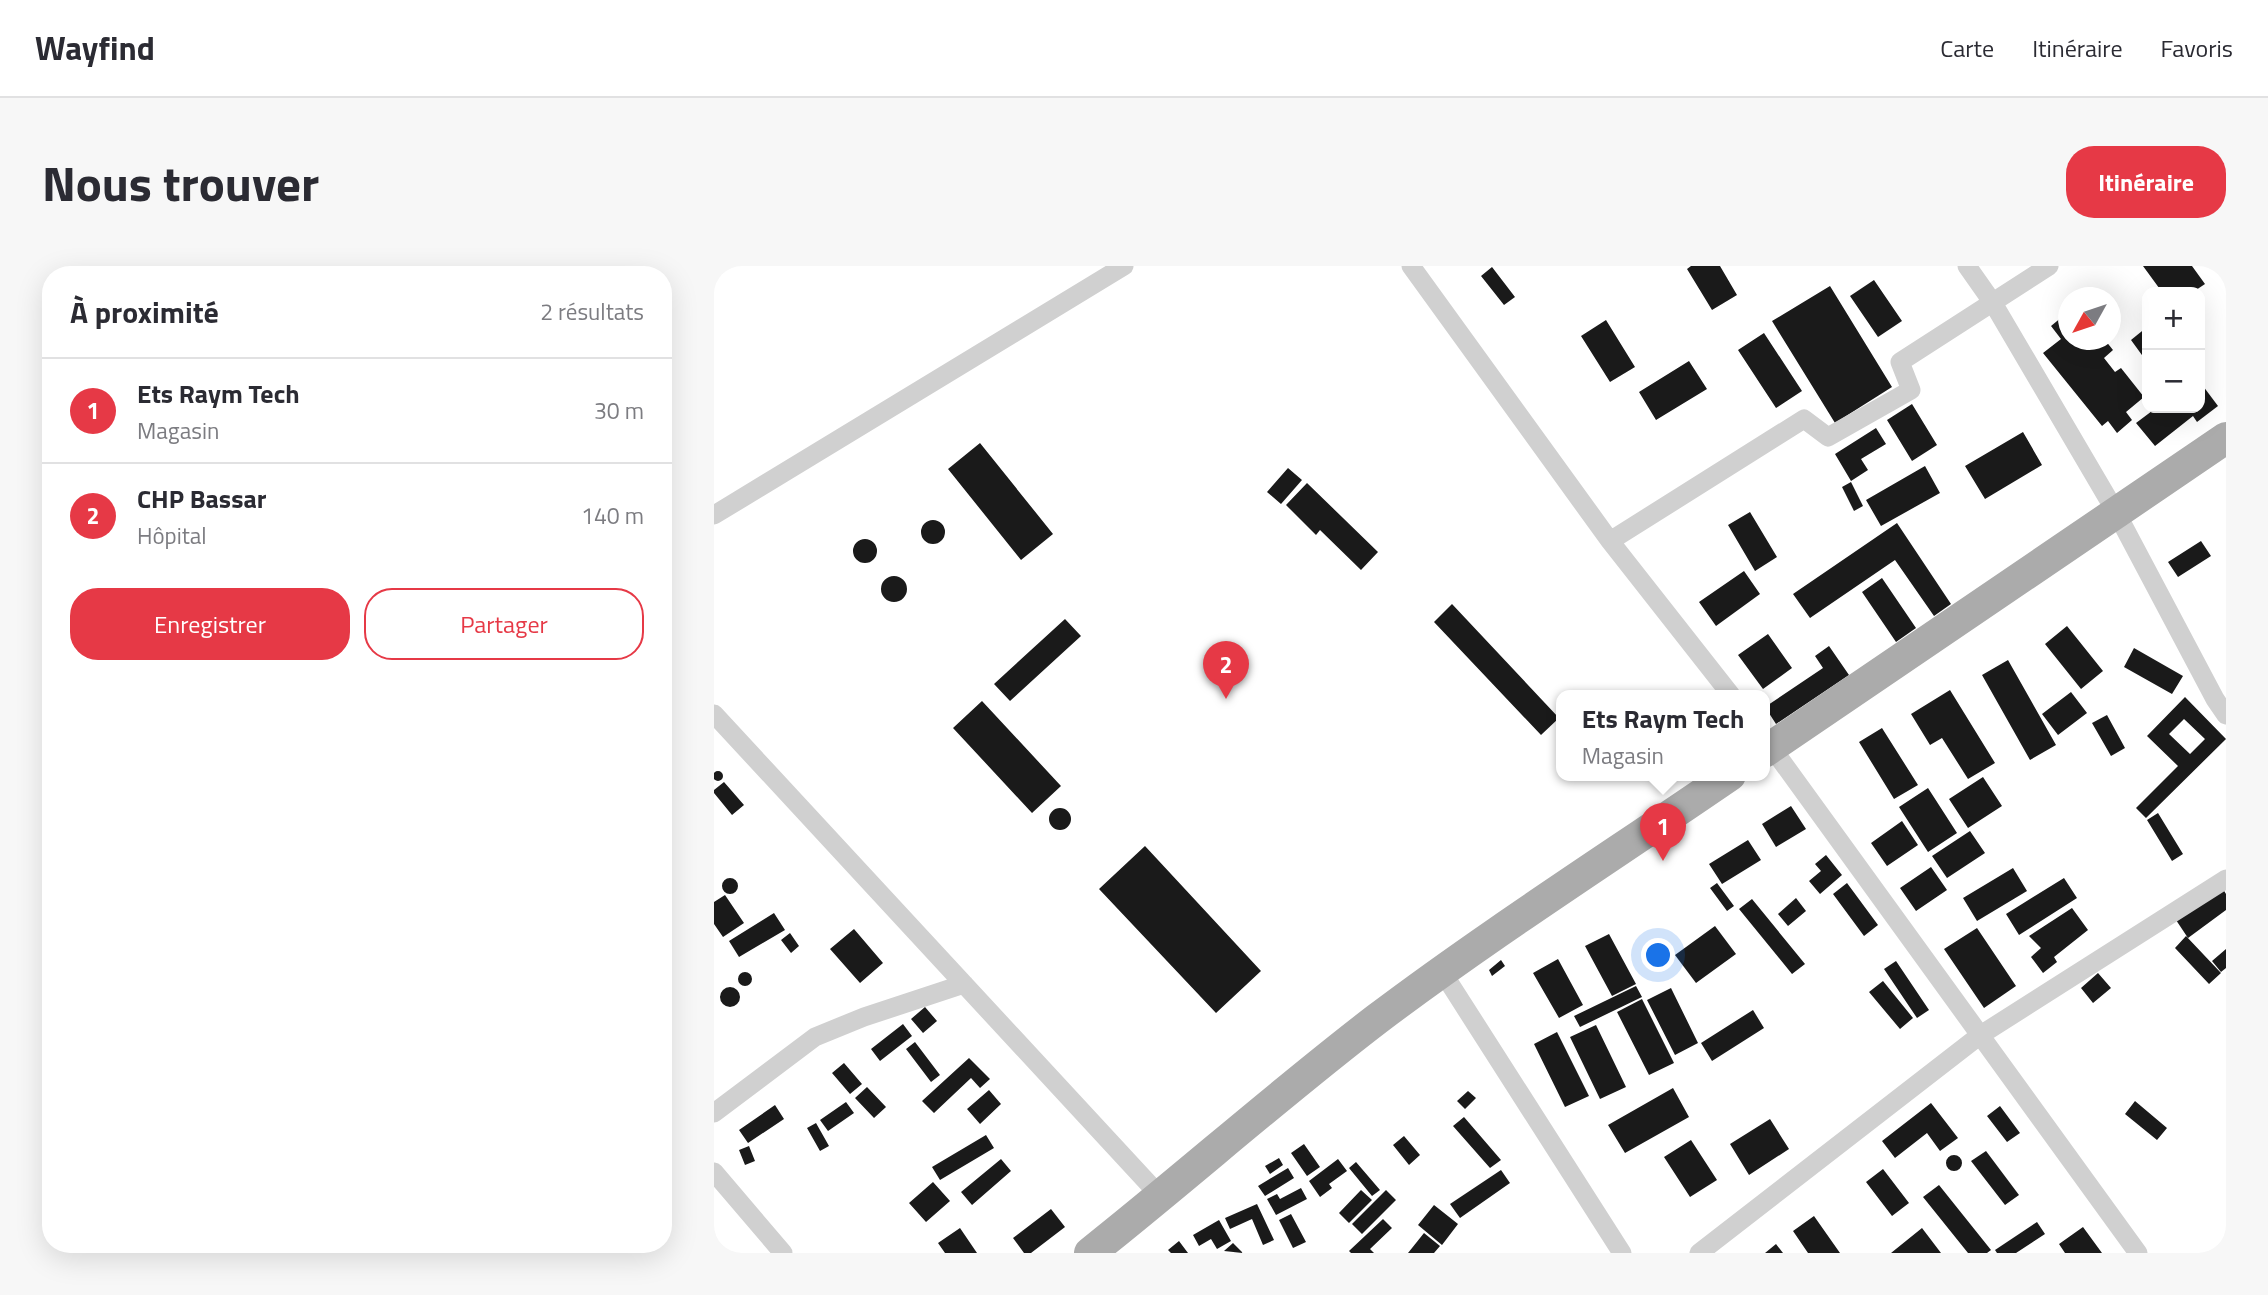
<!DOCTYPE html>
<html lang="fr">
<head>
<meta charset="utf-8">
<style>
  :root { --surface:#fff; --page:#f7f7f7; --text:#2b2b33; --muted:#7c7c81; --line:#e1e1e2; --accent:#e63946 }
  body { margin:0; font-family:"Titillium Web",sans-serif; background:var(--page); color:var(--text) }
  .controls { position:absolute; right:21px; top:21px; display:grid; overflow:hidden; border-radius:14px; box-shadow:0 7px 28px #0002 }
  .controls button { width:63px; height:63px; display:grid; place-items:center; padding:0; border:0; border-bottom:2px solid var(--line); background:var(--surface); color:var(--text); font:35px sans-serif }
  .compass { position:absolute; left:1344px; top:21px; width:63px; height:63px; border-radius:50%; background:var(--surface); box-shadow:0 7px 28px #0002; rotate:230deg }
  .you { position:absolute; left:945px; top:690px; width:24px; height:24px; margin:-18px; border:5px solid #fff; border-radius:50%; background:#1a73e8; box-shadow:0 0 0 10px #1a73e833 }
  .badge { display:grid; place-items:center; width:46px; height:46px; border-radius:50%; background:var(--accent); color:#fff; font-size:23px; font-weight:700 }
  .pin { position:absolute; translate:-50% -58px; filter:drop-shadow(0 2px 4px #0008) }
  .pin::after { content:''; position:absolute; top:37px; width:24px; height:21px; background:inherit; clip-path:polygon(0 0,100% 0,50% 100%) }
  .popup { position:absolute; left:842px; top:424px; width:214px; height:91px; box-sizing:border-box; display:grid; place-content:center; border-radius:14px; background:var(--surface); filter:drop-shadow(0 2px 5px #0005); font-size:23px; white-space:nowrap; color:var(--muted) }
  .popup b { font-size:26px; color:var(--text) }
  .popup::after { content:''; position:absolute; left:50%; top:100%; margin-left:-14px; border:14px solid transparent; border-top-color:var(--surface) }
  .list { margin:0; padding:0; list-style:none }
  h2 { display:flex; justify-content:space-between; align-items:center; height:91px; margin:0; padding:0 28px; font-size:30px }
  h2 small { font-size:23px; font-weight:400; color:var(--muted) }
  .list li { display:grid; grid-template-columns:46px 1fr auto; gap:21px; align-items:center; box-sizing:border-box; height:105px; padding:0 28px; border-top:2px solid var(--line) }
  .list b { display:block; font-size:26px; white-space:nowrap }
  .list p { margin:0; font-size:23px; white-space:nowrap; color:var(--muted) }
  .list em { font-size:23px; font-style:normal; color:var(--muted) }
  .actions { display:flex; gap:14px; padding:21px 28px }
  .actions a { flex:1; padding:16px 0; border:2px solid var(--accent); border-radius:28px; text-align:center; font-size:24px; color:var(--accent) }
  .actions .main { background:var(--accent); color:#fff }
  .map { position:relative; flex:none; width:1512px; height:987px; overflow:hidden; border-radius:28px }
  header { display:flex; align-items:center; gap:42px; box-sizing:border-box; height:98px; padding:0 35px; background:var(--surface); border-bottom:2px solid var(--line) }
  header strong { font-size:33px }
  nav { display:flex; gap:38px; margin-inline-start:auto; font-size:24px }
  .intro { display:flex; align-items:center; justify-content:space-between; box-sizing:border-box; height:168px; padding:0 42px }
  h1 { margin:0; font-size:49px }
  .button { padding:18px 32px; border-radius:28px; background:var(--accent); color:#fff; font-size:24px; font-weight:700 }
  main { display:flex; gap:42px; padding:0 42px }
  aside { flex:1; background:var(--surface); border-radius:28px; box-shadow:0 7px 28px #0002 }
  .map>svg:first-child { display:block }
</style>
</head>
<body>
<header>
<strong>Wayfind</strong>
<nav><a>Carte</a><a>Itinéraire</a><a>Favoris</a></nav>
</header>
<div class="intro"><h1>Nous trouver</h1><a class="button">Itinéraire</a></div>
<main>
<aside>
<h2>À proximité<small>2 résultats</small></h2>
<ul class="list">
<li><span class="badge">1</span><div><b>Ets Raym Tech</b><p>Magasin</p></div><em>30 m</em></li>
<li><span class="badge">2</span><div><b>CHP Bassar</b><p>Hôpital</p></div><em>140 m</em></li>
</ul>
<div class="actions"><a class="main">Enregistrer</a><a>Partager</a></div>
</aside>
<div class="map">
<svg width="1512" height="987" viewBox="0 0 1512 987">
  <rect width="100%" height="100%" fill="#fff"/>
  <!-- building -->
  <path fill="#1a1a1a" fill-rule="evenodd" d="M977,0H1006L1023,29L998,44L973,3Z
    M1429,0H1478L1491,18L1479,26H1448Z
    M778,1L801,31L790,39L767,10Z
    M1160,14L1188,55L1164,71L1136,30Z
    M1116,20L1178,121L1121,157L1058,55Z
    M1354,46V74H1391L1399,84L1390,92L1401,106L1407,102L1430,131L1412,146L1418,154L1403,167L1394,155L1388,160L1329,87L1347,73L1337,60Z
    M892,54L921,101L896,116L867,70Z
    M1433,61V96L1417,74Z
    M1050,67L1088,125L1062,142L1024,84Z
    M975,95L993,123L942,154L925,126Z
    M1486,116L1504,140L1483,156L1479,150L1441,180L1422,157L1442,142H1486Z
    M1198,138L1223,179L1198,195L1173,154Z
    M1162,162L1172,178L1147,193L1154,204L1137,215L1121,188Z
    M1309,166L1328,199L1271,233L1251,200Z
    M266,177L339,268L307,294L234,203Z
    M1211,200L1226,227L1167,260L1152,234Z
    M574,202L588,214L567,238L553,226Z
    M1137,216L1149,240L1140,245L1128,221Z
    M593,217L664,286L647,304L606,264L602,269L572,239Z
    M1036,246L1063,291L1041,305L1014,259Z
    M207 266a12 12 0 1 1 24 0a12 12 0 1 1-24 0Z
    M1183,257L1237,338L1220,350L1181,294L1096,352L1079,328Z
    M139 285a12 12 0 1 1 24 0a12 12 0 1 1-24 0Z
    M1487,275L1497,290L1464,311L1454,296Z
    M1030,305L1046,328L1002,360L985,336Z
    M167 323a13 13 0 1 1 26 0a13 13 0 1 1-26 0Z
    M1168,312L1202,362L1182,376L1148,326Z
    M738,338L845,452L827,469L720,356Z
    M351,353L367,370L296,435L280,418Z
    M1353,360L1389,405L1367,423L1331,378Z
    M1054,368L1078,402L1049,423L1024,389Z
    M1115,380L1135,409L1062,458L1051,441L1109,402L1101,390Z
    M1420,382L1469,410L1458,428L1410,401Z
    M1294,394L1342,479L1316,494L1268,409Z
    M1236,424L1281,497L1254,513L1228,472L1216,479L1197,448Z
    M1357,426L1373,447L1344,469L1328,448Z
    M1471,431L1512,473L1432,552L1422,542L1464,500L1433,470ZM1470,453L1491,473L1476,488L1455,468Z
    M268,435L347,520L318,547L239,462Z
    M1393,449L1411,482L1397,490L1378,457Z
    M1168,462L1204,519L1180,533L1145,476Z
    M-1 510a5 5 0 1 1 10 0a5 5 0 1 1-10 0Z
    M1269,511L1288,540L1254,562L1235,533Z
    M10,516L30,539L18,549L0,527V524Z
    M1214,522L1243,567L1214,586L1185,541Z
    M1077,540L1092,563L1062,581L1048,558Z
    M335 553a11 11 0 1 1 22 0a11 11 0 1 1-22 0Z
    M1444,547L1469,588L1458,595L1433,554Z
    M1188,555L1204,579L1173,600L1157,577Z
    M1256,565L1271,587L1233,612L1218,590Z
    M1034,574L1047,594L1008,618L995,598Z
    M431,580L547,705L502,747L385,623Z
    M1112,589L1128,609L1106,628L1095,615L1107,605L1101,598Z
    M1217,601L1233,624L1202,645L1186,622Z
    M1299,602L1313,625L1263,655L1249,632Z
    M8 620a8 8 0 1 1 16 0a8 8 0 1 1-16 0Z
    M1350,612L1363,632L1305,669L1292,648Z
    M1003,617L1020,640L1013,645L996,622Z
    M1133,617L1164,659L1150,670L1119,628Z
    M1509,623L1512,628V644L1474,672L1462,654Z
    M11,629L30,657L9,671L0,658V636Z
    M1082,632L1092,645L1074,660L1064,648Z
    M1038,633L1091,698L1078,708L1025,643Z
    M1358,642L1374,664L1340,691L1343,696L1329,707L1317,691L1327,682L1315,670Z
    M60,647L71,664L25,691L15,675Z
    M1001,660L1022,688L982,717L961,689Z
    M1263,662L1302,720L1270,742L1230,683Z
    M140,663L169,697L146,717L116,683Z
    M76,667L85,680L77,687L67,674Z
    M895,668L922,718L898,730L871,680Z
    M1472,670L1507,707L1495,718L1461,682Z
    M1512,683V702L1507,706L1498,695Z
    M844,693L869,739L845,752L819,707Z
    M787,694L791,700L778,710L775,704Z
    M1182,695L1215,744L1203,752L1170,703Z
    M24 713a7 7 0 1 1 14 0a7 7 0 1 1-14 0Z
    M1384,707L1397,722L1379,737L1367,722Z
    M1169,715L1199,752L1186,763L1155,726Z
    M922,720L928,731L866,761L860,750Z
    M6 731a10 10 0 1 1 20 0a10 10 0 1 1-20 0Z
    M957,722L984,777L961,789L933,734Z
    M928,733L960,797L935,809L903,746Z
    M211,741L223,755L209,767L197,753Z
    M1039,744L1050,762L998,795L987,777Z
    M189,758L198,770L166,795L157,783Z
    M882,759L912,821L886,833L856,771Z
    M843,766L875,830L851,841L820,778Z
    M201,776L226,809L217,816L192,783Z
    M255,792L276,813L266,822L257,812L220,847L208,835Z
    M130,797L148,818L136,828L118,807Z
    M153,821L172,841L160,852L141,832Z
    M959,822L975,851L911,887L894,859Z
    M275,824L287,838L266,858L253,843Z
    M754,825L762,832L751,843L743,835Z
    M1421,835L1453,862L1443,874L1411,848Z
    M132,836L140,847L114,865L106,854Z
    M1217,837L1244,872L1226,885L1213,867L1181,892L1168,875Z
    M61,839L70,853L34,877L25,864Z
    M1286,840L1306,867L1293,876L1273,850Z
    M750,851L787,894L776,902L739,860Z
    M1056,853L1075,883L1035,909L1016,878Z
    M102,857L115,880L106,885L93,862Z
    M272,869L280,882L226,914L218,901Z
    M690,870L706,889L695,899L679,879Z
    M977,874L1003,914L976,931L950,891Z
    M590,878L606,901L593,910L577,887Z
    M35,880L41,895L31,899L25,884Z
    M1272,885L1305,929L1291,939L1257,895Z
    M1232 897a8 8 0 1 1 16 0a8 8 0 1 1-16 0Z
    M565,892L569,899L556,908L551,900Z
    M287,893L297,905L258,939L247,926Z
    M624,893L633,905L615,918L618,922L606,931L595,915Z
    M642,896L666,924L658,930L635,902Z
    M574,902L580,912L551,930L544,920Z
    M1169,903L1195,937L1178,950L1152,916Z
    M787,904L796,917L746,952L736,938Z
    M219,916L236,935L212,956L195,937Z
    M1225,919L1277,984L1273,987H1254L1209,931Z
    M587,922L593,933L562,949L553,933L563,928L566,933Z
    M647,924L658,934L635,957L625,947Z
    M672,924L682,934L648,968L638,958Z
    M543,938L560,974L549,979L538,953L516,963L511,952Z
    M720,939L744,958L728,979L704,959Z
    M337,943L351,961L317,987H310L299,972Z
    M577,948L592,976L579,982L565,954Z
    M1100,950L1126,987H1094L1079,965Z
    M669,953L678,962L656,983L660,987H637L635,985Z
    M505,954L517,975L503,983L497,973L485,980L479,969Z
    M1323,956L1331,968L1302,987H1283L1281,984Z
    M1369,961L1388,987H1351L1345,978Z
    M246,962L263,987H231L224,977Z
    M1208,962L1227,987H1177Z
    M710,967L726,980L720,987H694Z
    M465,975L474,987H457L454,984Z
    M519,977L529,987L510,985Z
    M1062,978L1069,987H1051Z"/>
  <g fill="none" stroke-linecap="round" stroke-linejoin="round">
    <!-- minor -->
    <path stroke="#d0d0d0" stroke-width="19" d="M697,0L896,275L1017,429
      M1253,0L1279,37L1403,248L1501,433L1512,449
      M0,249L410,0
      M896,275L1090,153L1114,171L1197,124L1186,96L1335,0
      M0,448L447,931
      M1053,475L1424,987
      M729,707L908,987
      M0,847L101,771L150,751L250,718
      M0,906L69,987
      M985,987L1265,770L1512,613"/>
    <!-- primary -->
    <path stroke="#ababab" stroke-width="32" d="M1050,486L1512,172
      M376,987C473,910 565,828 663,753C777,667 898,590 1016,509"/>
  </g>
</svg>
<div class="controls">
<button>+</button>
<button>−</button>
</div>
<svg class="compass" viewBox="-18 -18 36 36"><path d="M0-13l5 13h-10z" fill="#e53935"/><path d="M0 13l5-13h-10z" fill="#7c7c81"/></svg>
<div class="you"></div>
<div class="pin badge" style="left:949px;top:595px">1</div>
<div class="popup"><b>Ets Raym Tech</b>Magasin</div>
<div class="pin badge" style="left:512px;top:433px">2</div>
</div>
</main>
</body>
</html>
